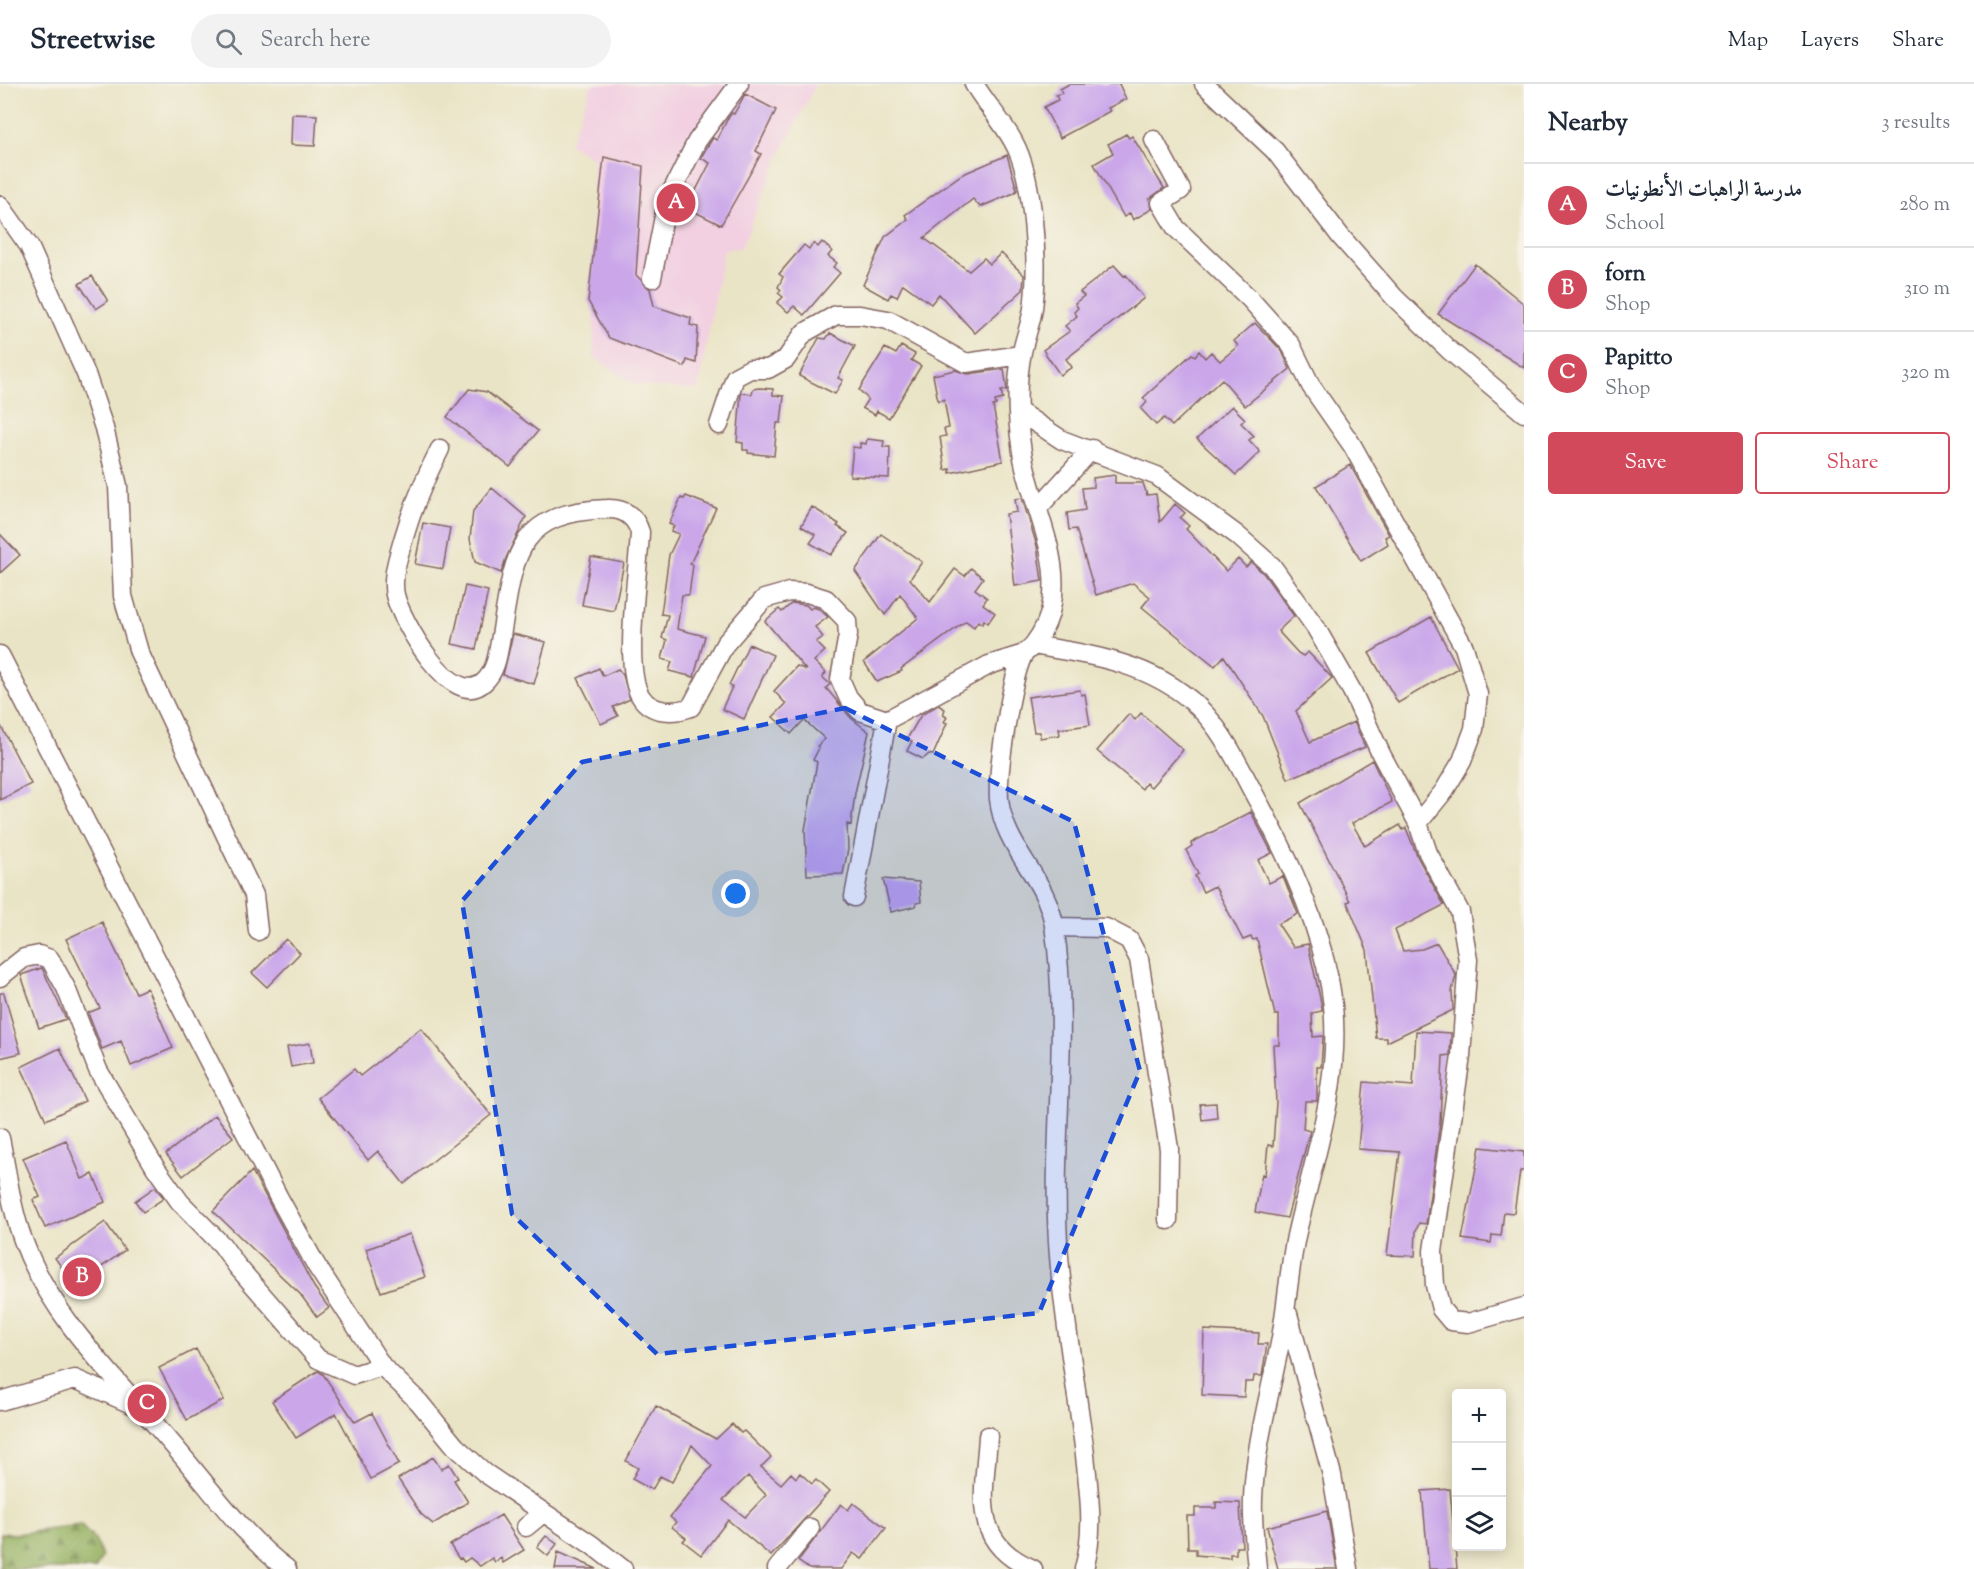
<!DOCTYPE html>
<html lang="en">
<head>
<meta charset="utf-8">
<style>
  :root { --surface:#fff; --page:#f2f2f3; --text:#1f2937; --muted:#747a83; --line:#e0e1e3; --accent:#d1495b }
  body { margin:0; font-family:"Sorts Mill Goudy",Amiri,serif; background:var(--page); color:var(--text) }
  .controls { position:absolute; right:18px; bottom:18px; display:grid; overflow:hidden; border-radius:6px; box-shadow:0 3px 15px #0003 }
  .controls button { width:54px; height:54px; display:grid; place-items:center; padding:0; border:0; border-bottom:2px solid var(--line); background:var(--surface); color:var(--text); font:30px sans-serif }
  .you { position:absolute; left:736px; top:810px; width:21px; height:21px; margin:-15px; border:4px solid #fff; border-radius:50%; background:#1a73e8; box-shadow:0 0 0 9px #1a73e833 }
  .badge { display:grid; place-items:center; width:39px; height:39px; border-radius:50%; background:var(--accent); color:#fff; font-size:20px; font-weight:700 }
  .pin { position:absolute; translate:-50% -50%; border:3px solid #fff; box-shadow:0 2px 6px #0006 }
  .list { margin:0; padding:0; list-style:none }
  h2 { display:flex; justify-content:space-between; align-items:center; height:78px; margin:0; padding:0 24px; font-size:26px }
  h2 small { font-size:20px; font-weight:400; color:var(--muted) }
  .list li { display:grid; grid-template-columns:39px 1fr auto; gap:18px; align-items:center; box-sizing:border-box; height:84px; padding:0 24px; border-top:2px solid var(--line) }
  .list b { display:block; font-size:22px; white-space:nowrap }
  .list p { margin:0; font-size:20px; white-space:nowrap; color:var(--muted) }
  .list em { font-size:20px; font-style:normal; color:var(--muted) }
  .actions { display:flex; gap:12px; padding:18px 24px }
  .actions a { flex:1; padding:14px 0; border:2px solid var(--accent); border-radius:6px; text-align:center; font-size:21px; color:var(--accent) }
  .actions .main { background:var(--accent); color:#fff }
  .icon { flex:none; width:33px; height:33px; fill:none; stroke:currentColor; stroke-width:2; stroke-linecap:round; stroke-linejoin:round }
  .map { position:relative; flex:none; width:1524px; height:1485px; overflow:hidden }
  header { display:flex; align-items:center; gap:36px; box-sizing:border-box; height:84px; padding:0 30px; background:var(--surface); border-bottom:2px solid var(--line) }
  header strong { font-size:28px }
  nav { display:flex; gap:33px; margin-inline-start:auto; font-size:21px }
  .search { width:420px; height:54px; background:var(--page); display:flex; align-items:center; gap:15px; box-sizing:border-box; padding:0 21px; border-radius:33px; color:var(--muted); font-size:22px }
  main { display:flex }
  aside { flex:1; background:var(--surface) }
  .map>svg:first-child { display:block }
</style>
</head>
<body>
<header>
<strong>Streetwise</strong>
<div class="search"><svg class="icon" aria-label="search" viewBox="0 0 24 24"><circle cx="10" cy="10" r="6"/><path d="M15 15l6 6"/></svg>Search here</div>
<nav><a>Map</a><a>Layers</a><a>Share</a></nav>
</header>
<main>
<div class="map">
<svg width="1524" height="1485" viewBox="0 0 1524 1485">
  <defs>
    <pattern id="forest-firs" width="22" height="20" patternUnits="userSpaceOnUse" patternTransform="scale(1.5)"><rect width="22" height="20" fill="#97b264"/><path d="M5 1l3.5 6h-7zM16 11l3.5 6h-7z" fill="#7d9053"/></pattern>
  </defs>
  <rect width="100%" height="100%" fill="#f7f3e8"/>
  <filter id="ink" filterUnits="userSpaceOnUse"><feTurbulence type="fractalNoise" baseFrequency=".0167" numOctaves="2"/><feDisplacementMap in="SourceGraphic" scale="12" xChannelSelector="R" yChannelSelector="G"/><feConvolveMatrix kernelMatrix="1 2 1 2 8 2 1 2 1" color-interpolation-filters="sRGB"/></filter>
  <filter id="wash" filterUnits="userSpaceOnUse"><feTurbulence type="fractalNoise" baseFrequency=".008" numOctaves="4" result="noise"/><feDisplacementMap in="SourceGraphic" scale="24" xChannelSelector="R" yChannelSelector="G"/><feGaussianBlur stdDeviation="1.35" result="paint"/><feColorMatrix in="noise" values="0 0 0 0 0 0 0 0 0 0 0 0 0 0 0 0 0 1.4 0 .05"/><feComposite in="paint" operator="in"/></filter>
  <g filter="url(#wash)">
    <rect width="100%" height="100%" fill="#eae4c6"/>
    <!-- built -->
    <path fill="#f2cfe1" d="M592,0H816L780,71L741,164L724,165L698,306L636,301L594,273L593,74L569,60Z"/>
    <!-- forest -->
    <path fill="url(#forest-firs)" stroke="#706848" stroke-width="1.5" d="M80,1441L96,1457L102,1473L95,1485H0V1449L18,1450Z"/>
    <g id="blocks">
      <!-- building -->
      <path fill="#cba7ea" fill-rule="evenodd" d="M1069,0H1119L1126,15L1108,24L1110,27L1060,54L1044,23L1058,16L1056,11L1062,9L1060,5Z
        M745,10L776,26L756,67L761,70L721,141L693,127L695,123L689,120L710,79L701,74L707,63L713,54L717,56L728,34L732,29L734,30Z
        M292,30L317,31L315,62L291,61Z
        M1126,50L1129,54L1132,52L1164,104L1149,115L1152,125L1133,136L1130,129L1124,133L1094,80L1113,69L1108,60Z
        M1007,71L1017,106L1014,109L980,123L973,115L924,154L969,187L984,174L990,180L1001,169L1024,191L1023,206L975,249L939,210L931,220L903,200L897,213L891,210L888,215L863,201L885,153L908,135L905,131L961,91Z
        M604,73L643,82L636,191L650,205L654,222L691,234L690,241L698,243L696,279L687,276L685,283L609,254L588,217Z
        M822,158L832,167L828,172L837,179L833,183L840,189L804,231L794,222L788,228L777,219L783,213L778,209L781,206L778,203L783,193L779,190L804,161L809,165L814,159L818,163Z
        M1475,180L1524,220V284L1438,230Z
        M1114,181L1124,192L1126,191L1144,214L1066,275L1072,283L1060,291L1043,266L1070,247L1065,242L1077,232L1074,228L1078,224L1075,219L1084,212L1080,208Z
        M92,192L108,217L96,225L79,200Z
        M1255,239L1282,267L1290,285L1245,322L1222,295L1172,342L1164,334L1156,341L1141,325L1147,318L1143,314L1192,270L1195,272L1199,267L1205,274L1211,268L1220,277L1238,262L1234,257Z
        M830,249L855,262L838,294L843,296L835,310L799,292L819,254L826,255Z
        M901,262L915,270L911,276L921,282L889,334L877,327L875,331L862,324L868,315L859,306L885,264L896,270Z
        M1004,285L1007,306L1001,307L1003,315L995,317L996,321L993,322L1003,377L950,389V385L945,386L940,353L946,352L944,345L949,344L944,315L938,317L933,291L955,286L968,290Z
        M759,304L773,305V311L784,312L781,339H777L774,372L748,369V366H743V359L737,358L741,309L752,310L753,305Z
        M469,305L487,308L538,347L510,383L447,333Z
        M1232,322L1245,335L1241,339L1254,352L1249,356L1260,368L1236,391L1197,355Z
        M867,355L884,357L883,363H890L889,394L850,392L853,363L860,364V359L866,360Z
        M1350,381L1389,451L1385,453L1388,460L1361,477L1316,402Z
        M1115,391V399H1143L1147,411L1156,410L1160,438L1175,420L1185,429L1180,434L1189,442L1186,445L1226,487L1238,475L1246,483L1251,478L1264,490L1294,532L1278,547L1298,569L1303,572L1308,568L1332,594L1296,627L1310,658L1354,638L1365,663L1288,695L1263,632L1224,572L1215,582L1191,563L1142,523L1150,513L1133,499L1096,511L1076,445L1069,446L1067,429L1085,426L1082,404L1094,403L1093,394Z
        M492,404L526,433L506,474L501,489L475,478L470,455L473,427Z
        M686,412L716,424L690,480L693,481L689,511H682L677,545L705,552L694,593L669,587L672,578L662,575L667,556L662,554L668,531L661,530L669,471L679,450L671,447L674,442L669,440L681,414L684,415Z
        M1022,414L1037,462L1042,497L1015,502L1006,430L1017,428L1015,415Z
        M812,423L839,440L837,442L848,449L831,471L810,459L816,451L801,442Z
        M423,439L450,444L443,485L415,480Z
        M0,450L20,471L0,489Z
        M881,450L922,478L910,495L930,518L955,485L965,492L971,484L983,494L975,505L987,514L983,520L995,529L988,539L984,536L982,540L978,537L974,543L966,537L901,585L902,587L877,598L864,578L918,534L900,510L885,531L855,487Z
        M591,473L624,479L614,527L582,521Z
        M465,502L488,507L476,565L452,560Z
        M792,519L806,521L810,525L813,523L819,525L828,533L815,543L823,553L816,558L825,567L814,577L826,589L822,593L830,600L826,604L851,634L869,648L855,709L851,741L847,740L848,765L843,790L807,791L805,746L817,678L813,676L819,664L817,662L825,655L804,636L791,650L773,633L786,620L774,607L797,582L806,586L765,537L779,525L782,528Z
        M1431,533L1458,584L1398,619L1369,569Z
        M513,550L546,558L534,600L503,591Z
        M749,560L773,571L744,635L722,625L732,603L729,601Z
        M599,584L603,592L618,585L623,591L630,615L613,623L618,632L601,640L578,594Z
        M1080,606L1081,611L1085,610L1090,641L1059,645L1060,651L1040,654V648H1034L1028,613Z
        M938,621L945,625L943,631L947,633L944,638L947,639L933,671L929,670L923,675L907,667L912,657L907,655L921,631Z
        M1141,629L1183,666L1151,703L1146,699L1142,705L1097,667L1129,630L1135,636Z
        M0,640L31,700L0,716Z
        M1372,676L1392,718L1352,739L1365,762L1400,741L1403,746L1406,744L1418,774L1444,821L1395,846L1403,867L1422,865L1437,859L1456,891L1452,907L1453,926L1387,958V954H1376L1367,866L1347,818L1350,817L1300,719Z
        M1251,728L1272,769L1258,776L1269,799L1283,792L1298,830L1278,840L1293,863L1308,860L1322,923V927L1312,929L1313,953L1323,952L1321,983H1317V1017H1305L1303,1045L1310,1047L1287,1134L1255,1128L1262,1090L1265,1091L1268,1061L1273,1062L1276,1018L1273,961H1279V931H1275L1257,855L1253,856L1251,853L1243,856L1215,802L1203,808L1195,792L1198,790L1186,766L1192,762L1191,759Z
        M883,795L919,798L921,818L916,819V822L891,828Z
        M102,838L136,909L147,904L173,964L131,982L121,957L102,965L88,929L100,924L66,855Z
        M286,855L300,869L267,903L252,889Z
        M42,884L66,935L39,944L21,891Z
        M0,909H4L21,969L0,974Z
        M421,944L491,1031L404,1100L378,1067L368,1076L318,1014L354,985L360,992Z
        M1416,947L1451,949L1450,971L1443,972L1440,1038L1426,1140L1419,1139L1416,1147L1415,1172L1387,1171L1400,1068L1358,1065L1364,998L1413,1002Z
        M310,959L313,979L291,983L287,963Z
        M60,964L85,1017L46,1036L21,983Z
        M1216,1019L1217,1034L1202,1036L1200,1020Z
        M215,1031L233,1053L183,1092L166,1070Z
        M66,1056L82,1095L93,1090L105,1118L45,1144L33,1116L40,1113L23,1074Z
        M1480,1063L1524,1068V1087H1520L1514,1129L1504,1128L1501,1152L1492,1151L1491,1159L1462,1155Z
        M252,1087L314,1203L329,1224L317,1233L300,1210L213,1127Z
        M155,1103L164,1114L143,1128L135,1117Z
        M105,1138L125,1166L75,1202L55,1174Z
        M410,1150L425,1193L381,1208L366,1165Z
        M1204,1246L1259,1249L1258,1260H1267L1262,1292H1254L1253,1298H1245L1244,1313L1202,1311Z
        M196,1265L224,1316L187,1336L159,1284Z
        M318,1287L323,1290L355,1338L372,1329L399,1380L371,1395L336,1329L296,1354L272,1317Z
        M656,1322L716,1355L732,1340L741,1349L744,1347L771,1373L761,1383L781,1400L791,1389L796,1394L800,1389L812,1400L816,1396L829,1408L771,1472L728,1436L701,1471L683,1457L686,1454L672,1443L676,1438L670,1433L712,1382L692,1361L672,1398L660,1392L652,1406L632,1395L638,1384L626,1377ZM748,1392L766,1411L745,1433L723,1416Z
        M433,1373L441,1385L449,1380L458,1394L454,1396L468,1418L433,1440L421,1430L398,1395Z
        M1450,1405L1457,1485H1429L1422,1407Z
        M1216,1418L1240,1419L1242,1463H1236V1470H1230V1474L1196,1471V1465H1188L1187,1432H1195V1424H1216Z
        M853,1419L886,1444L862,1475L853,1469L841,1485H809L798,1477L841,1420L848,1426Z
        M1327,1427L1337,1485H1278L1267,1443Z
        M501,1431L524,1466L503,1479L501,1474L495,1478L492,1474L480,1482L470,1474L464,1478L461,1474L459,1475L450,1461Z
        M546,1452L557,1460L548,1472L537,1463Z
        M558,1468L597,1485H555Z"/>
    </g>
  </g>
  <g filter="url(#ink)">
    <use href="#blocks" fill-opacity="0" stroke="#826461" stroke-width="1.5"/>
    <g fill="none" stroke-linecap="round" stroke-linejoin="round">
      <!-- minor casing -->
      <g stroke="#826461" stroke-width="21">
        <path id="minor" d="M974,0C986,20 1002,37 1013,57C1034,93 1039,182 1033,224C1031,239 1025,253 1022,268C1016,297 1017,332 1021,361C1027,413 1061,465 1052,519C1050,533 1043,548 1034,560C1031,564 1025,568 1023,571C1011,595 997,688 999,715C1004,764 1046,793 1054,841C1071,950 1050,1062 1059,1172C1064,1239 1077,1304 1085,1371C1089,1411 1095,1445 1084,1485
          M1204,0L1275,67L1341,153L1394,213L1449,266L1524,329
          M1154,56L1181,106L1161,119L1176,144L1250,215L1291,261L1311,302L1352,361L1464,563L1478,610L1474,645L1462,677L1444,707L1418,739
          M0,121L29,162L86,290L104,344L118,402L123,512L139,568L254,811L258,847
          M652,194L667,117L697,57L739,0
          M1018,327L1062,356L1157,392L1237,451L1272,482L1316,544L1352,607L1381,670L1418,739L1428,769L1460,828L1468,876L1461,972L1433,1167L1435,1201L1441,1225L1451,1237L1468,1239L1524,1223
          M719,341L735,293L750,285H768L786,275L804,249L836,231H860L888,236L966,279L1021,271
          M440,365C425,394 413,422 404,453C399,471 391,492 395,511C401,536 452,628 484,598C497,586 498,568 501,552C514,474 514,428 607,425C624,424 635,432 640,448C639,484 622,586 641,613C652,630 675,629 691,623L725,560L764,515L789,508L807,509L826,515L847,537L848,551L840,595L848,613L860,627L887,636L989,581L1024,570
          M1038,424L1092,365
          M1033,561C1096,572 1160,580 1206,631C1228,656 1243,690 1259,719C1291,778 1326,856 1333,922C1341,1002 1313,1076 1296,1152C1289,1186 1287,1220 1281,1254C1271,1307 1255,1361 1253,1414C1252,1438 1255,1462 1257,1485
          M0,571L279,1114L316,1181L382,1282L419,1318L455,1362L485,1389L592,1461L623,1485
          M854,813L887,636
          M1054,843L1106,844L1129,856L1139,875L1169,1065L1168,1136
          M0,893L24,874L39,871L50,875L66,904L98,986L155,1083L180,1118L222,1161L237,1182L318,1275L354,1291L382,1282
          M0,1054C7,1088 11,1124 23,1156C52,1236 120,1298 173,1361C210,1404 242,1451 287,1485
          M1288,1230L1332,1391L1348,1485
          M0,1317L75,1295L138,1323
          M988,1352C985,1408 968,1458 1033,1485
          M526,1443L543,1429
          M777,1485L810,1444"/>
      </g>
      <!-- minor -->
      <use href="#minor" stroke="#fff" stroke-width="18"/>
    </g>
  </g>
  <!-- marked area -->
  <path fill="#1d4ed8" fill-opacity="0.2" stroke="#1d4ed8" stroke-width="4.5" stroke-dasharray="12 8" stroke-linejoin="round" d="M845,624L1074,738L1140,987L1039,1229L657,1270L512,1130L462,817L582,678Z"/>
</svg>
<div class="controls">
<button>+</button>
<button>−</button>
<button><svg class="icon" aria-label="layers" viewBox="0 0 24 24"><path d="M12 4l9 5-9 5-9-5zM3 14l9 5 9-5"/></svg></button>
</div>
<div class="you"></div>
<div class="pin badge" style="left:676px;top:119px">A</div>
<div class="pin badge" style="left:82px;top:1193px">B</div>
<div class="pin badge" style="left:147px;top:1320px">C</div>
</div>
<aside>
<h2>Nearby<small>3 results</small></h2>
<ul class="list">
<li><span class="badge">A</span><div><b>مدرسة الراهبات الأنطونيات</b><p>School</p></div><em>280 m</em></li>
<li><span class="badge">B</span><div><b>forn</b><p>Shop</p></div><em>310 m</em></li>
<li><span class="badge">C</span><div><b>Papitto</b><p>Shop</p></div><em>320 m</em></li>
</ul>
<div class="actions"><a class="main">Save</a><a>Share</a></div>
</aside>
</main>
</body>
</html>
